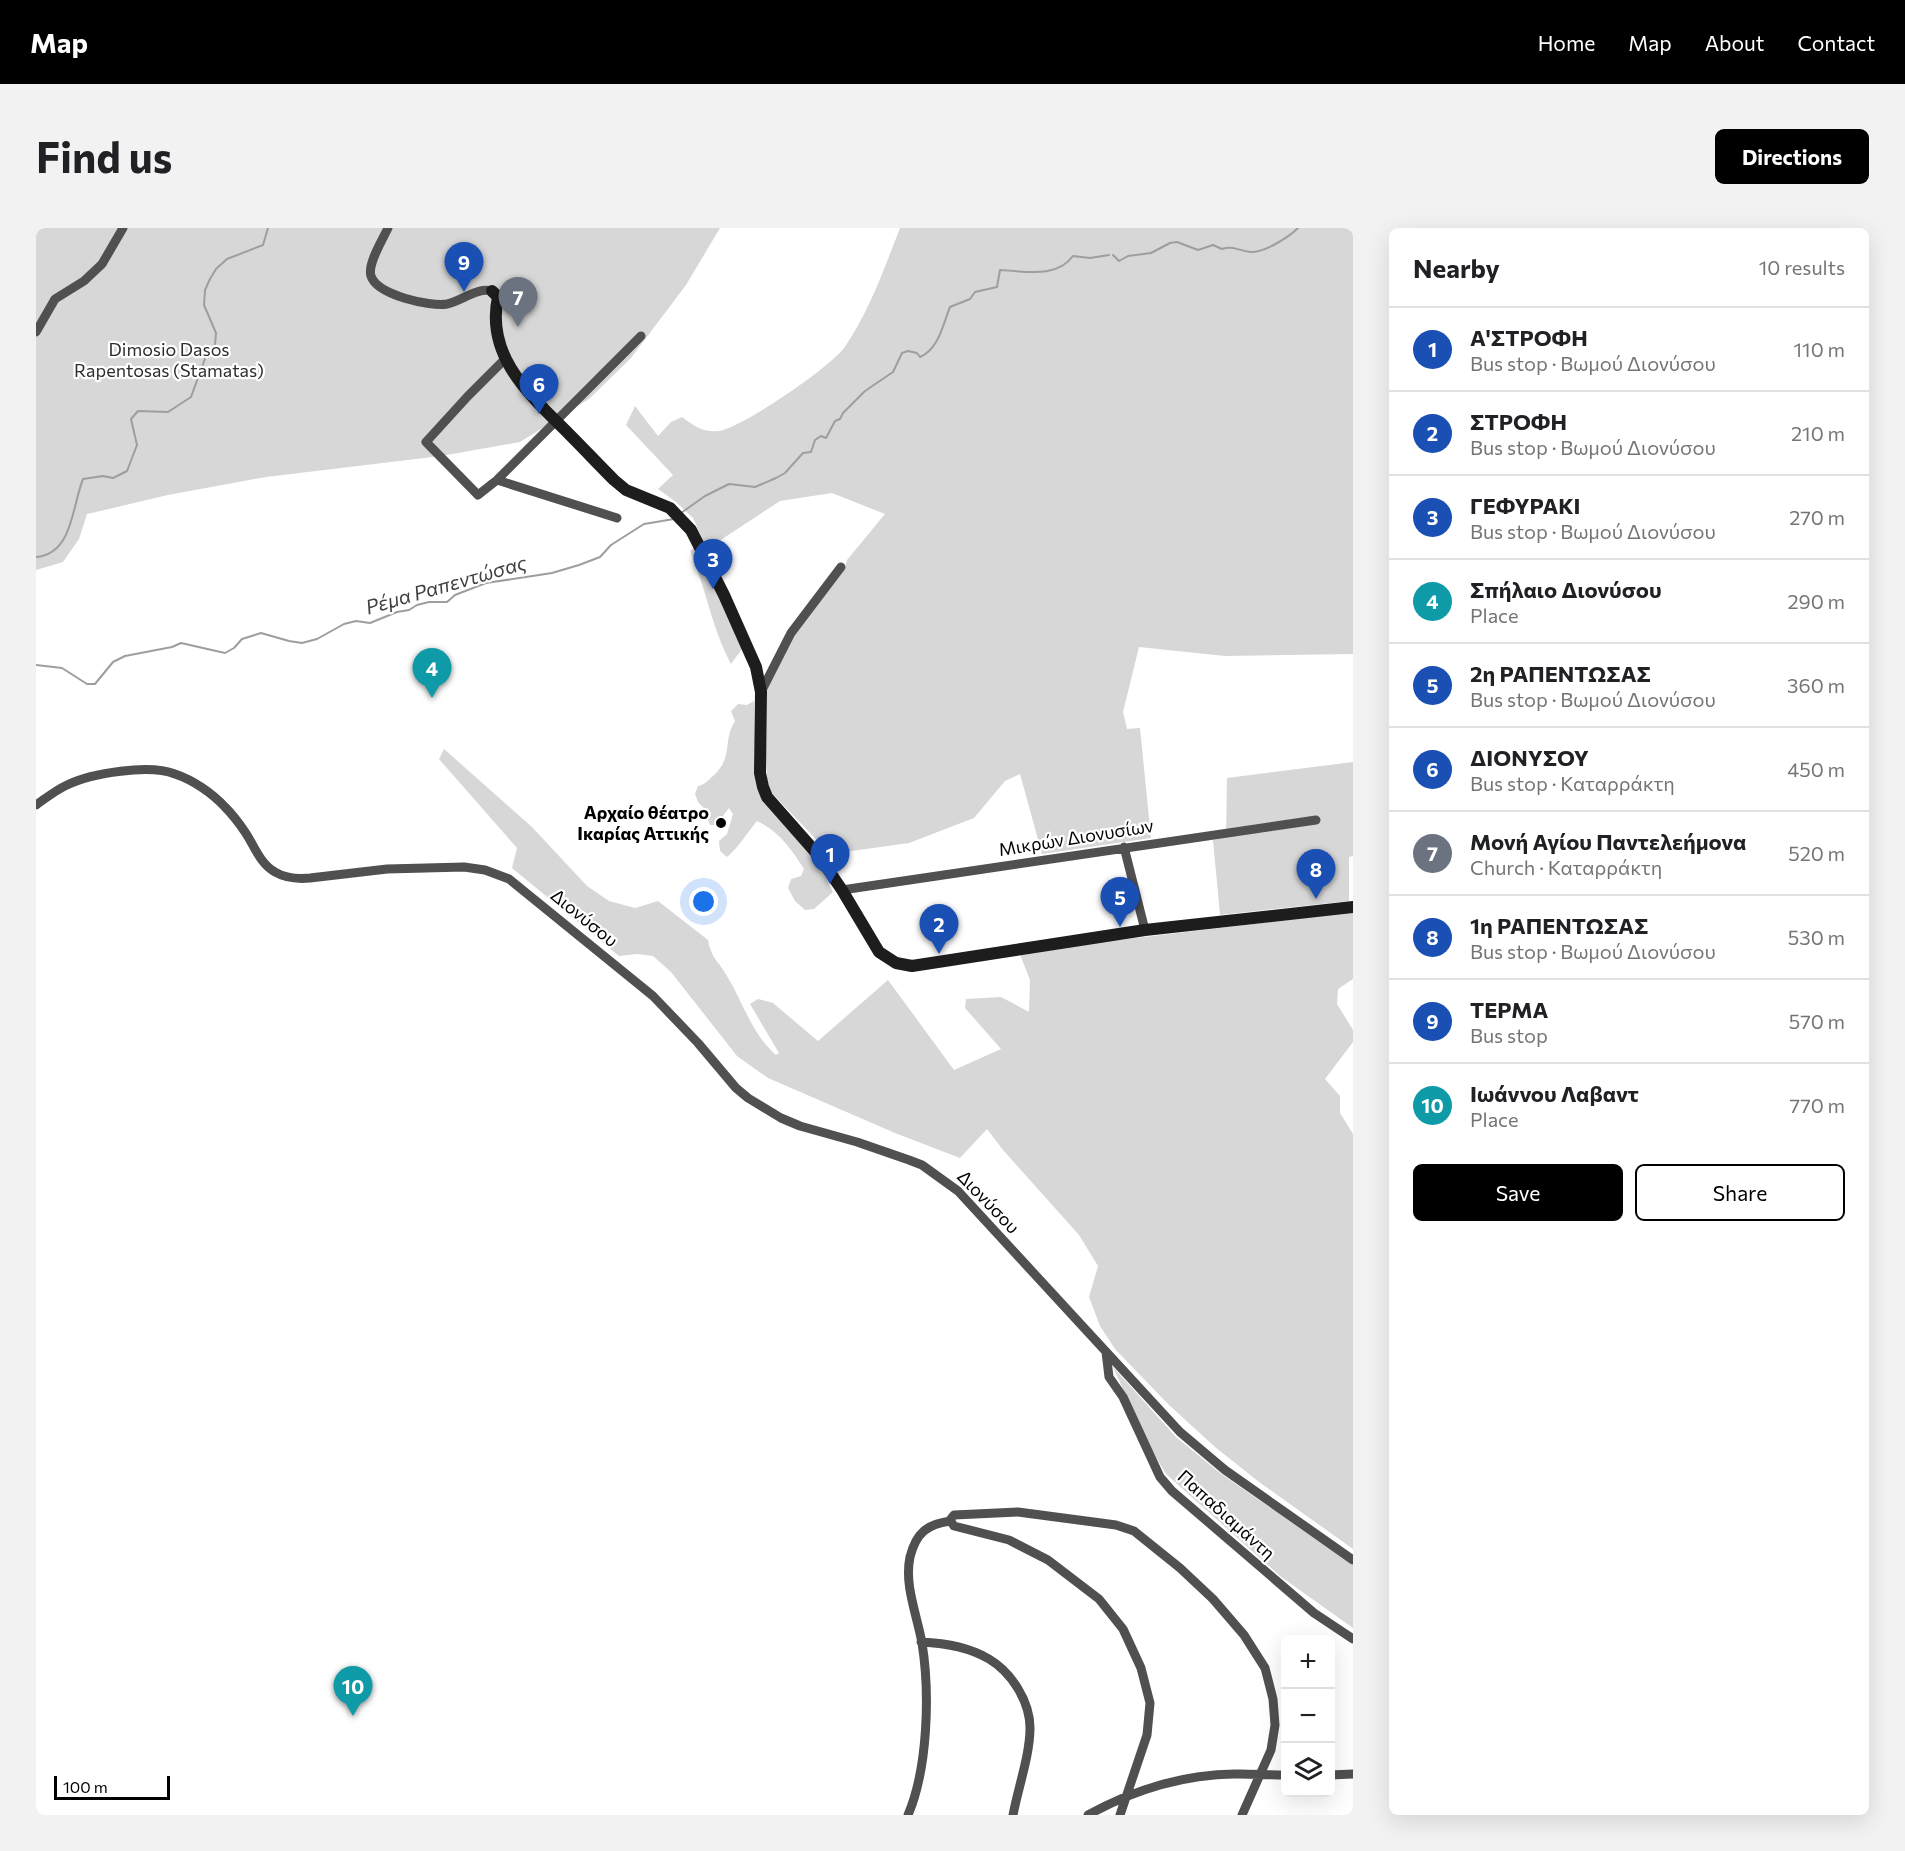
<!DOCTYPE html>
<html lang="en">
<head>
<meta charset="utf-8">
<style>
  :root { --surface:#fff; --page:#f2f2f2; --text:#202124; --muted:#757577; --line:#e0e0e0; --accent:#000 }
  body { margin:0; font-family:Commissioner,sans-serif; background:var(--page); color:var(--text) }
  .controls { position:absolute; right:18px; bottom:18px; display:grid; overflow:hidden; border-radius:9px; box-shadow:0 6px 24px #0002 }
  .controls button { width:54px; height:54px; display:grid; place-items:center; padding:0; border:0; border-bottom:2px solid var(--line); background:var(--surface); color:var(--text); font:30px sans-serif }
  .scale { position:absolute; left:18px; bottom:15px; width:116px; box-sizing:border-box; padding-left:6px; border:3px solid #000; border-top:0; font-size:16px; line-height:21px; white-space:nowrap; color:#000; -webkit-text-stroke:4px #fff; paint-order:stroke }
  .you { position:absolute; left:668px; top:674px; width:21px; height:21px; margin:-15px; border:4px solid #fff; border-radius:50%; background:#1a73e8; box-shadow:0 0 0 9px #1a73e833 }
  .badge { display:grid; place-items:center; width:39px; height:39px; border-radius:50%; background:var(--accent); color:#fff; font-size:20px; font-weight:700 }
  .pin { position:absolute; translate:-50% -50px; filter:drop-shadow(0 2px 3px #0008) }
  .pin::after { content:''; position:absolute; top:32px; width:21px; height:18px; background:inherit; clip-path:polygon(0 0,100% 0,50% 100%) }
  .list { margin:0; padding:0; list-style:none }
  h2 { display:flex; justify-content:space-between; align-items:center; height:78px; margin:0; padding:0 24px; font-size:26px }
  h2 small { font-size:20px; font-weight:400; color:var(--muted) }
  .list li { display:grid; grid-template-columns:39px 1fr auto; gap:18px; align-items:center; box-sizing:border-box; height:84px; padding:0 24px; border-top:2px solid var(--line) }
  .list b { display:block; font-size:22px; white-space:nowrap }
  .list p { margin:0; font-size:20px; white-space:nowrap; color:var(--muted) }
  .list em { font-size:20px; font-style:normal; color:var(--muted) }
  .actions { display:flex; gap:12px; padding:18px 24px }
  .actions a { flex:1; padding:14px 0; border:2px solid var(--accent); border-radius:9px; text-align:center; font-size:21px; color:var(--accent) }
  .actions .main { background:var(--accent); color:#fff }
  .icon { flex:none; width:33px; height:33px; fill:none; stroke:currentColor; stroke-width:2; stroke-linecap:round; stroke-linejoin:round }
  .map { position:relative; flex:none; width:1317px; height:1587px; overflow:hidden; border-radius:9px }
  header { display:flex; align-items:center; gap:36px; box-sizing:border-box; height:84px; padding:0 30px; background:var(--accent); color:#fff }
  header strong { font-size:28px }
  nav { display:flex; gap:33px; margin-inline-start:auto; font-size:21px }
  .intro { display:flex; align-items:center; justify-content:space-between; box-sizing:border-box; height:144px; padding:0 36px }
  h1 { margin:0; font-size:42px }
  .button { padding:15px 27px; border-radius:9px; background:var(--accent); color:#fff; font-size:21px; font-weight:700 }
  main { display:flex; gap:36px; padding:0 36px }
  aside { flex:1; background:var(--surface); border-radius:9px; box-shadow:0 6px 24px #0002 }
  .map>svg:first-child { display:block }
</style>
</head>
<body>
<header>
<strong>Map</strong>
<nav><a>Home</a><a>Map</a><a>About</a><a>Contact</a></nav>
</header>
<div class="intro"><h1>Find us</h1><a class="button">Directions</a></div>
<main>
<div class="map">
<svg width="1317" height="1587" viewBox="0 0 1317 1587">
  <rect width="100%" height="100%" fill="#fff"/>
  <!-- green -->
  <path fill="#d7d7d7" d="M0,0H684L650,57L595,130L553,171L484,214L405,228L230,249L132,267L60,284L51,286L43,311L27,334L0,342Z
    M864,0H1317V426L1189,428L1103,419L1087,484L1091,501L1104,500L1115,610L1006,626L984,546L969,553L938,590L873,615L794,626L734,563L731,551L730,530L731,460L763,399L809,340L811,332L849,286L796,265L744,273L671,321L657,290L640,274L622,261L637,247L590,197L599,178L622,208L635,194L646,189C658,198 668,205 683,203C707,199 793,140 808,120C833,84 848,41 864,0Z
    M660,318L706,421L695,436C676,401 670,360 654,323Z
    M718,473L719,550L784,639L797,664L778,681L769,682L759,673L752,660L755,651L765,648L768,641C755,621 743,603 721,593C711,605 703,619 691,629L684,623L683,613L691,606L697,586L693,580L680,597H674L667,579L662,574L659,566L662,558C670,556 671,553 677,548C698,529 686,514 699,493L695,483L702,476L711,477Z
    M408,521L496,599L551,658L573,673L599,680L622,673L672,712C676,732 682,732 691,748C708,776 715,805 740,827L743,825L714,776L722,771L737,775L782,813L852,752L918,842L965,821L929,780L930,771L965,769L993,784L994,752L983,724L1317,684V751L1302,761L1301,776L1317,802V814L1289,851L1304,868V885L1317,906V1321L1223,1254L1179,1219L1133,1177L1079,1121L1064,1098L1053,1069L1062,1038L1043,1007L967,922L951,901L924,930L859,905L732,850L701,828L635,744L617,728L601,726L583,728L476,640L481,620L403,531Z
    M1317,534V628L1313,629V673L1184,687L1177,612L1190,609L1191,550Z
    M1077,1139L1140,1209L1184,1245L1317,1337V1400L1244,1348L1130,1246L1112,1216Z"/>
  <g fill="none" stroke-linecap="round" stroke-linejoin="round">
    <!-- stream -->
    <path stroke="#9e9e9e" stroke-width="2" d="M1077,27L1083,33L1092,28L1115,25L1134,15L1141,14L1162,22L1177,17L1186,21C1197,17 1203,23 1214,24C1228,25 1253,9 1262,0
      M645,285L669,268L693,256L719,259L740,250L749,245L767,225L775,224L779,212L785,208L790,210L799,193L804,191L807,185L829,163L857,144L866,125L872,123L881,125L884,129C903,121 907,96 914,79L934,71L939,64L961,59L964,42C989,43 1020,51 1037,28L1054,30L1073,27
      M0,329C37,326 36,278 47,251L67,248L77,250L91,243L101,217L95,191L102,183L132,184L155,169L170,128L179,117L180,105L168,77L169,62L174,51L180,41L191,31L227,17L232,0
      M0,437L26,440L51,456H59L77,434L89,428L136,419L145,415L189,425L198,420L206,411L225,405L253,413L266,415L281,411L308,396L320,393L334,395L361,384L373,382L381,377L393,374H411L419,367L450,355L516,345L543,337L564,329L575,317L608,296L638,291"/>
    <!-- street -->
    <path stroke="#505050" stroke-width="9" d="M352,0C347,11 331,36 335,48C341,67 394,79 411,76C426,73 441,59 456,63
      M0,104L19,71L48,53L66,36L87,0
      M470,130L432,168L390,214L442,267L461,252L605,108
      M461,252L581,290
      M725,464L755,405L805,339
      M0,577C10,570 20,562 31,557C56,545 113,536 139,546C157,552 176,565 189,579C196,586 203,595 209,604C218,617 224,636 239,644C249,650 263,651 274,650L351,641L428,639L449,642L473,651L617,768L662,815L700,860L712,870L745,890L764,898L821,914L873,932L886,937L922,963L1144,1204L1189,1242L1317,1332
      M1088,619L1109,702
      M806,662L1280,592
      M1070,1124L1073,1149L1087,1169L1124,1249L1136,1263L1278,1385L1317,1411
      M885,1414C908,1415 933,1419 953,1431C975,1444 994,1473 994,1500C994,1527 982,1560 977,1587
      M1294,1547L1317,1546
      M872,1587C892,1540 894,1465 886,1415C881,1387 868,1357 874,1329C880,1305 891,1296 915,1293
      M1052,1587C1097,1562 1151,1545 1203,1546C1219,1546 1234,1547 1250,1547
      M1084,1587L1111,1507L1114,1475L1105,1440L1087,1401L1063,1371L1012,1332L973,1312L918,1298L914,1292L918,1287L982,1284L1080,1297L1098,1303L1144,1340L1177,1371L1208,1407L1229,1440L1237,1471L1239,1497L1235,1522L1206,1587"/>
    <!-- secondary -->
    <path stroke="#1d1d1d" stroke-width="12" d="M456,63L462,69C449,129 495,168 533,206C548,221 563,237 578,252L590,262L634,280L655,302L688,367L720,439L725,464L724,545L727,559L731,569L783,628L806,662L843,724L860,735L876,738L1109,702L1317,679"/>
  </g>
  <!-- markers -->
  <circle fill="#000" stroke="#fff" stroke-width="2" cx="685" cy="595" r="6"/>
  <g text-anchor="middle" stroke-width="4.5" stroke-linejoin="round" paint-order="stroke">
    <!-- park labels -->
    <g font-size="18" fill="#2e2e2e" stroke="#fff">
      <text x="133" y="128">Dimosio Dasos<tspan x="133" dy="21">Rapentosas (Stamatas)</tspan></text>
    </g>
    <!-- poi labels -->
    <g font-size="18" font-weight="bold" fill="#000" stroke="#fff" text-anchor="end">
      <text x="673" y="591">Αρχαίο θέατρο<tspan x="673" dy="21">Ικαρίας Αττικής</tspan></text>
    </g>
    <!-- street labels -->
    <g font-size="18" fill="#000" stroke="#fff">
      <text transform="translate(1040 610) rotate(-9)" y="6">Μικρών Διονυσίων</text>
      <text transform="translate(548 690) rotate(39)" y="6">Διονύσου</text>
      <text transform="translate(952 974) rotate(46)" y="6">Διονύσου</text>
      <text transform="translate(1190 1287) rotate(42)" y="6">Παπαδιαμάντη</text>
    </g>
    <!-- water labels -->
    <g font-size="20" font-style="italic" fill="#3f3f3f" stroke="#fff">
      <text transform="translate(410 357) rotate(-16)" y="7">Ρέμα Ραπεντώσας</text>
    </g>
  </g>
</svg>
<div class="controls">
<button>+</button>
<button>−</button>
<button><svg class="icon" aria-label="layers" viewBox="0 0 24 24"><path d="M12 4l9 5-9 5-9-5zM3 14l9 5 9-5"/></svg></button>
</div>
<div class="scale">100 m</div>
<div class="you"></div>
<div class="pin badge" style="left:794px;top:656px;background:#1a4fb4">1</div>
<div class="pin badge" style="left:903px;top:726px;background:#1a4fb4">2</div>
<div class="pin badge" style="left:677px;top:361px;background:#1a4fb4">3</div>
<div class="pin badge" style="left:396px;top:470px;background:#0f9aa8">4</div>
<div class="pin badge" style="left:1084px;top:699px;background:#1a4fb4">5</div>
<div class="pin badge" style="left:503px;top:186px;background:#1a4fb4">6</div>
<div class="pin badge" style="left:482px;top:99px;background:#6b7280">7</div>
<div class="pin badge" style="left:1280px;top:671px;background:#1a4fb4">8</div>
<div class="pin badge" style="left:428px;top:64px;background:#1a4fb4">9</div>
<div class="pin badge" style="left:317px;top:1488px;background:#0f9aa8">10</div>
</div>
<aside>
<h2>Nearby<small>10 results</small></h2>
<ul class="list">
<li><span class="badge" style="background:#1a4fb4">1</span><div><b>Α'ΣΤΡΟΦΗ</b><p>Bus stop · Βωμού Διονύσου</p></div><em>110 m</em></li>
<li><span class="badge" style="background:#1a4fb4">2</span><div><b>ΣΤΡΟΦΗ</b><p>Bus stop · Βωμού Διονύσου</p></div><em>210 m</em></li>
<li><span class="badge" style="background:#1a4fb4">3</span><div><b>ΓΕΦΥΡΑΚΙ</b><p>Bus stop · Βωμού Διονύσου</p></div><em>270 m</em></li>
<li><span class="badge" style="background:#0f9aa8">4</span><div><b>Σπήλαιο Διονύσου</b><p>Place</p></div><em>290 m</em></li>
<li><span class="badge" style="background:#1a4fb4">5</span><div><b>2η ΡΑΠΕΝΤΩΣΑΣ</b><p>Bus stop · Βωμού Διονύσου</p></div><em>360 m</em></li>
<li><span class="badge" style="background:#1a4fb4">6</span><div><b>ΔΙΟΝΥΣΟΥ</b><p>Bus stop · Καταρράκτη</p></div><em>450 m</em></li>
<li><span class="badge" style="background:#6b7280">7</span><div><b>Μονή Αγίου Παντελεήμονα</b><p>Church · Καταρράκτη</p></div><em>520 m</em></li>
<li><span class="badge" style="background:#1a4fb4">8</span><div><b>1η ΡΑΠΕΝΤΩΣΑΣ</b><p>Bus stop · Βωμού Διονύσου</p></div><em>530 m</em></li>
<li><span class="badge" style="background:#1a4fb4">9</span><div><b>ΤΕΡΜΑ</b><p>Bus stop</p></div><em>570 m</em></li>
<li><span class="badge" style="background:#0f9aa8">10</span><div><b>Ιωάννου Λαβαντ</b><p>Place</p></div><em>770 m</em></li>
</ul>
<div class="actions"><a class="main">Save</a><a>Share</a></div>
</aside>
</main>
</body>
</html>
